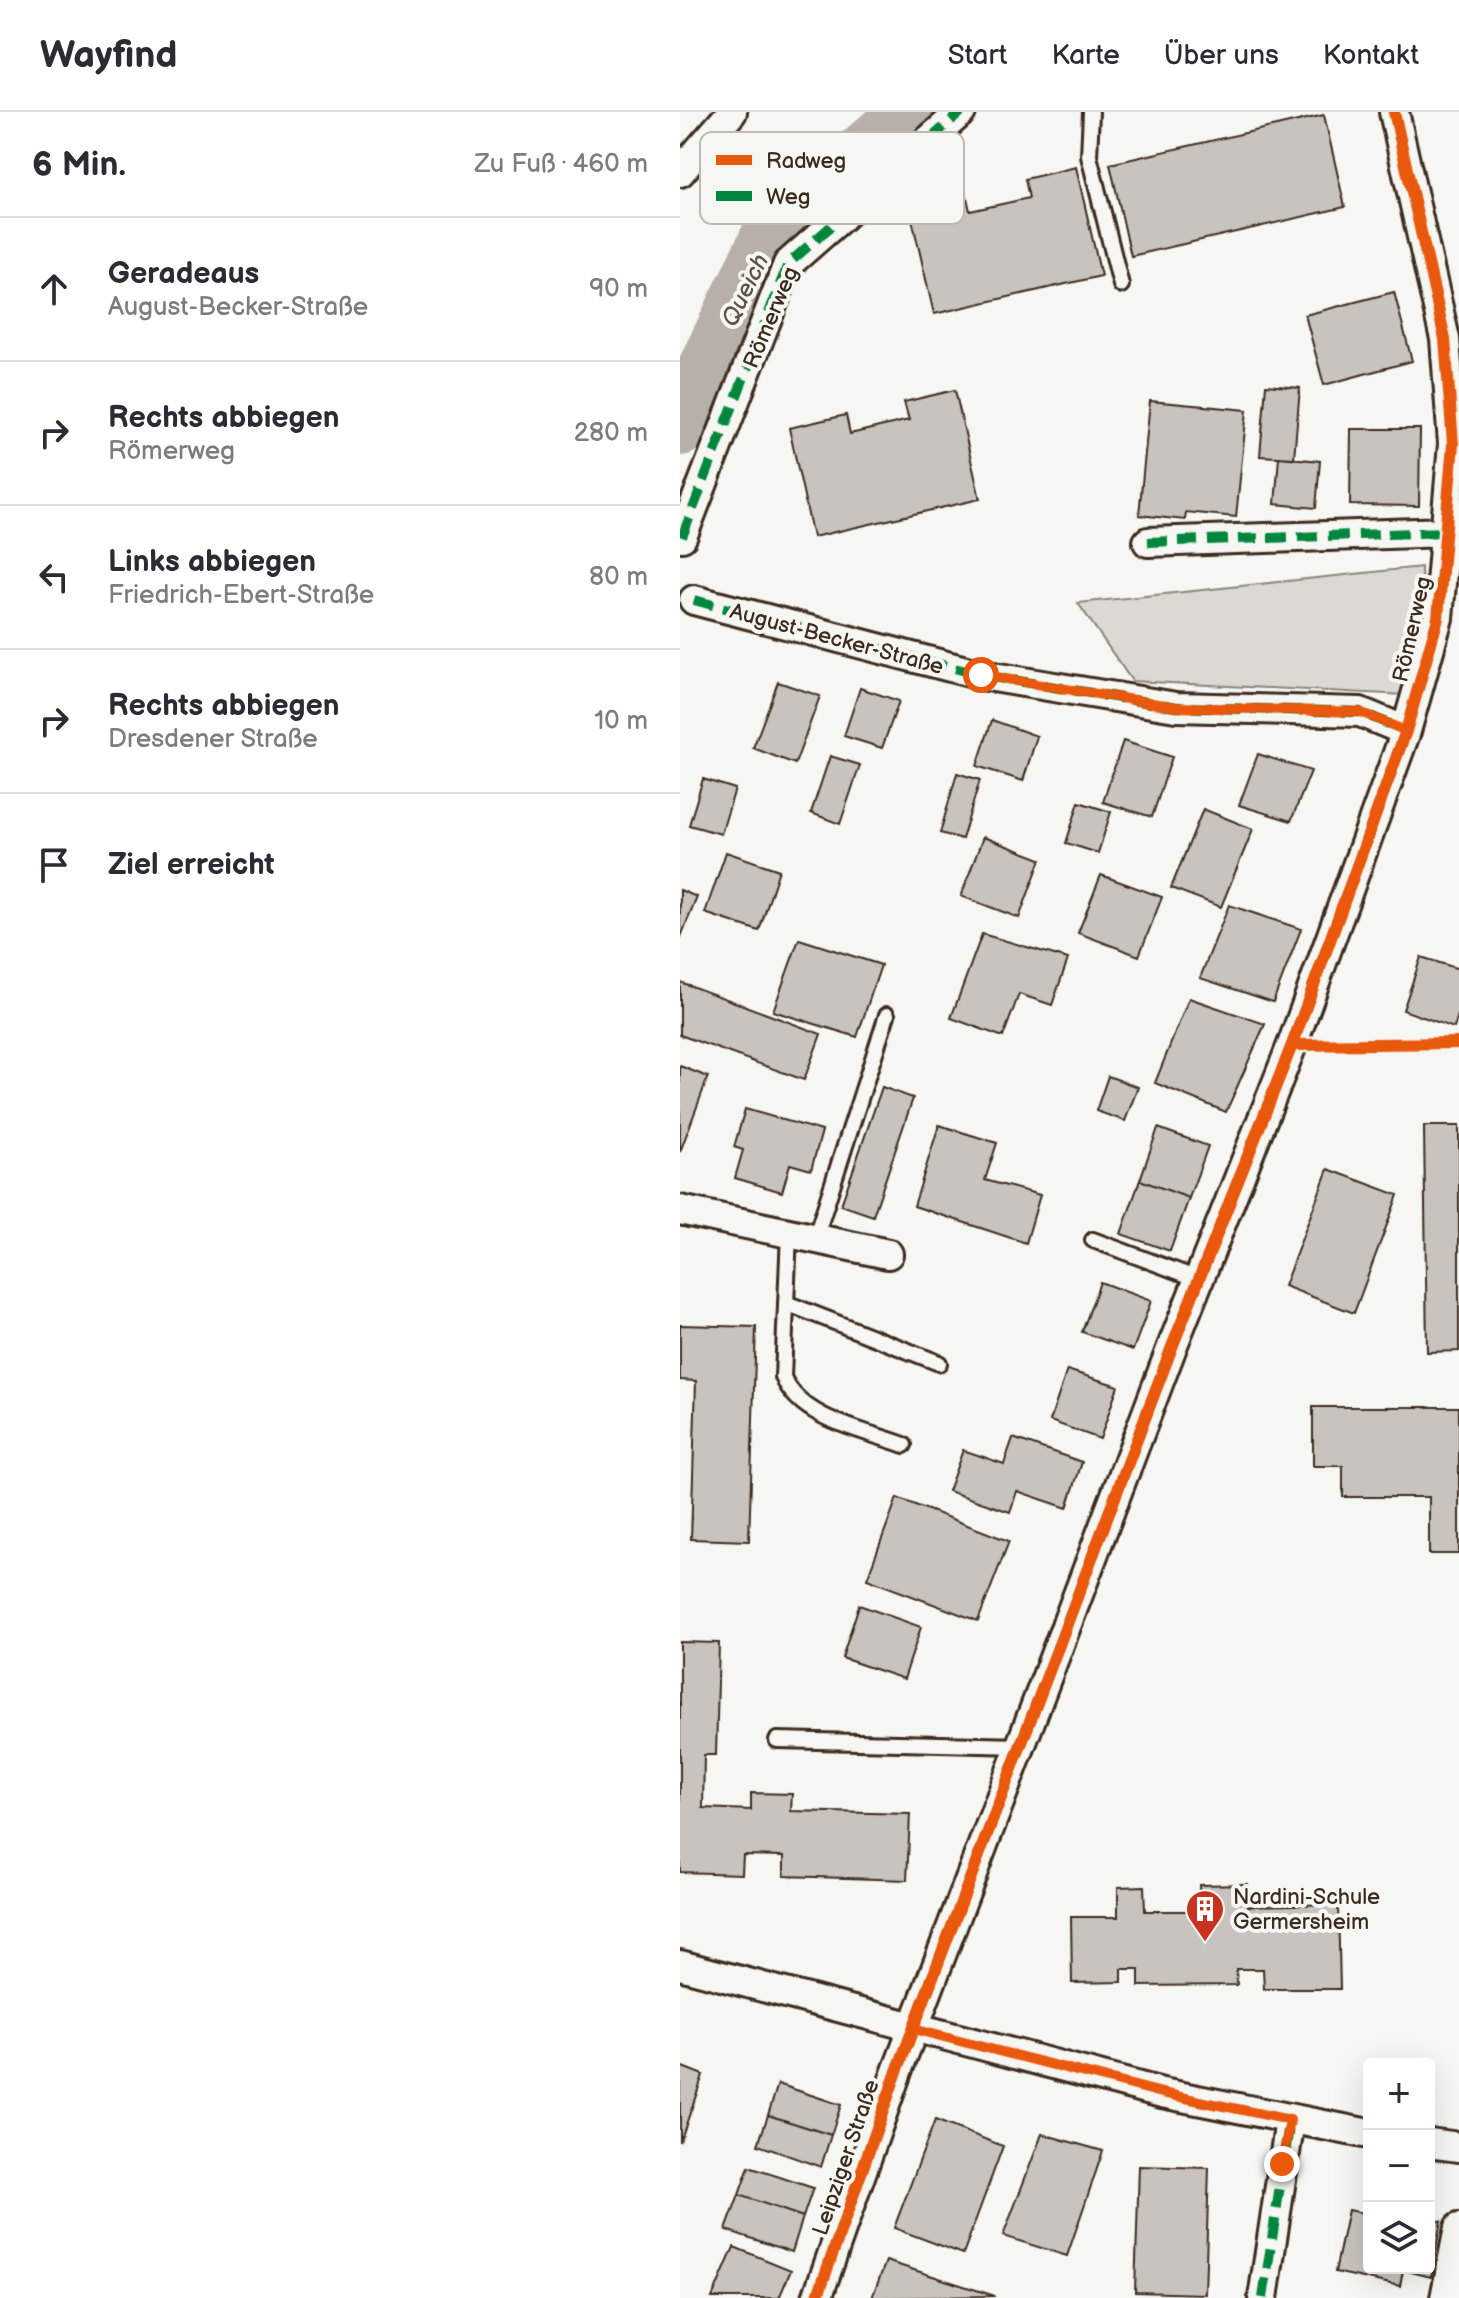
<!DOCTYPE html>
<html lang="de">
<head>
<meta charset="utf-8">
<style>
  :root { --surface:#fff; --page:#f7f7f7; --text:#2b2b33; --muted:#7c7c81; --line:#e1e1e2 }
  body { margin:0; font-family:"Balsamiq Sans",sans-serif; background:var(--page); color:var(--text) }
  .controls { position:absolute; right:24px; bottom:24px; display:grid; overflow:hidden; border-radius:8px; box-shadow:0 8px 32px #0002 }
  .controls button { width:72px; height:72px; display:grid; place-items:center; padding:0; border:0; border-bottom:2px solid var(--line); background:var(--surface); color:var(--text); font:40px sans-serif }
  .stop { position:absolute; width:24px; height:24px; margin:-18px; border:6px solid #ea580c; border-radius:50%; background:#fff }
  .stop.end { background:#ea580c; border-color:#fff; box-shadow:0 2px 8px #0008 }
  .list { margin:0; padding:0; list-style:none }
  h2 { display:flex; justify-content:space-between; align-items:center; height:104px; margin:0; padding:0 32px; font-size:34px }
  h2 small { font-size:26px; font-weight:400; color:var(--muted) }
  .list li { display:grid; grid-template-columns:52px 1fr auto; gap:24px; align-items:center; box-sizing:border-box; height:144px; padding:0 32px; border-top:2px solid var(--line) }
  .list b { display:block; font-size:30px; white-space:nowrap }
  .list p { margin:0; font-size:26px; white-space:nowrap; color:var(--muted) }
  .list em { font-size:26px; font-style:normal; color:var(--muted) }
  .icon { flex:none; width:44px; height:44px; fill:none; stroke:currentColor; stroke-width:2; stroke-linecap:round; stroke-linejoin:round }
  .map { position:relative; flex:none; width:779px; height:2186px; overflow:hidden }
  header { display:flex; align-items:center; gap:48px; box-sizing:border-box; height:112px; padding:0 40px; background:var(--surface); border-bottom:2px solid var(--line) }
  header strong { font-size:38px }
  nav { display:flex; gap:44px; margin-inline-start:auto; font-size:28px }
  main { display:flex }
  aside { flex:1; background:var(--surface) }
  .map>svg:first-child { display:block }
</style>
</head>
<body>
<header>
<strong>Wayfind</strong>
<nav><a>Start</a><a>Karte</a><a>Über uns</a><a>Kontakt</a></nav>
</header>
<main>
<aside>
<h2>6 Min.<small>Zu Fuß · 460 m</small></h2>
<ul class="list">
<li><svg class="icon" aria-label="ahead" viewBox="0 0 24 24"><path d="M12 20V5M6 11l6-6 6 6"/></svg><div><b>Geradeaus</b><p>August-Becker-Straße</p></div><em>90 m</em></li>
<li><svg class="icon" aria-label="right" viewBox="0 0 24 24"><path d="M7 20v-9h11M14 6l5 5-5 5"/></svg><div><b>Rechts abbiegen</b><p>Römerweg</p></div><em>280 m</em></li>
<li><svg class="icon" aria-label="left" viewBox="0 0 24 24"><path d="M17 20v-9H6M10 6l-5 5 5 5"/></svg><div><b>Links abbiegen</b><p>Friedrich-Ebert-Straße</p></div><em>80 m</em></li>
<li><svg class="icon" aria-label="right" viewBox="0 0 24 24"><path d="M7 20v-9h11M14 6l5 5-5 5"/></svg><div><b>Rechts abbiegen</b><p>Dresdener Straße</p></div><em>10 m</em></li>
<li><svg class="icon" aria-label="arrive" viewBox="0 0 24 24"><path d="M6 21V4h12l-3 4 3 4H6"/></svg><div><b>Ziel erreicht</b></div></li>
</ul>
</aside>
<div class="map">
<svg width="779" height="2186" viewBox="0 0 779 2186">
  <rect width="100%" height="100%" fill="#f6f6f2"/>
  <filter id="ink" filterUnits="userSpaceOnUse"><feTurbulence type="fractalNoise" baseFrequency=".0125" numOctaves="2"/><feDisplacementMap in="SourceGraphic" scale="16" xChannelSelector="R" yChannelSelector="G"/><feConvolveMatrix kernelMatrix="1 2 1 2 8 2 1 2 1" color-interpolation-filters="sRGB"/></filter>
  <g filter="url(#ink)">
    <!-- green -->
    <path fill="#dad9d3" stroke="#8a8278" stroke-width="2" d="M741,455L742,494L725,583L452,569L398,491Z"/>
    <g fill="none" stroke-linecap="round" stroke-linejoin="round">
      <!-- river -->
      <path stroke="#b6b0a9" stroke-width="60" d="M0,314L92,122L231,0"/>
    </g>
    <!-- building -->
    <path fill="#c8c3be" stroke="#3b2a1e" stroke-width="2" d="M644,3L665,95L451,144L430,52Z
      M396,55L421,164L254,202L229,94L286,81L290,99L349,86L345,67Z
      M714,180L732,249L644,273L625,203Z
      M586,273L620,276L614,346L580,344Z
      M275,278L300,387L133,425L109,316L166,303L170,322L229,308L224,290Z
      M470,289L567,298L556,405L506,400L505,408L459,403Z
      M671,317H740L739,394L670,393Z
      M599,345L640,349L636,396L595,392Z
      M98,570L140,584L115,652L73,636Z
      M180,576L219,589L202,636L164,624Z
      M312,608L357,624L343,669L297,654Z
      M443,629L492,645L472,705L423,690Z
      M578,642L631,659L611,709L559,693Z
      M150,644L180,653L160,712L131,701Z
      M277,661L300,668L282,727L260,721Z
      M23,667L55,677L41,722L9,713Z
      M399,690L431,700L418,741L386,731Z
      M523,697L573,717L541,795L491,776Z
      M303,725L361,747L339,806L281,784Z
      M46,740L99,758L79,819L25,801Z
      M421,763L482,785L459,844L398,821Z
      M0,778L17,785L0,827Z
      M549,793L621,817L593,890L520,866Z
      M302,822L388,847L372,893L339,882L323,925L271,906Z
      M119,827L201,853L177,925L93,899Z
      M741,845L779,857V900L774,916L723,898Z
      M0,870L141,922L124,968L0,923Z
      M509,886L585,912L546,1000L475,971Z
      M0,954L28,965L0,1040Z
      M428,964L458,975L445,1009L416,999Z
      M202,975L233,986L193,1104L161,1093Z
      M65,997L142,1019L131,1058L110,1052L102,1080L55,1066L63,1038L54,1035Z
      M259,1013L317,1031L305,1068L360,1083L346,1131L234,1094Z
      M744,1014H779V1239L747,1240Z
      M478,1016L528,1034L509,1086L460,1068Z
      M648,1057L718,1083L674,1201L604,1174Z
      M460,1068L509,1086L490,1139L441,1122Z
      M420,1170L471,1189L453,1238L402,1220Z
      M0,1213L76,1215L69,1429L11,1427L16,1269L0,1268Z
      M387,1258L438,1274L420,1327L370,1309Z
      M633,1295H779V1442H749V1385H663V1354H633Z
      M333,1326L402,1350L387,1396L337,1379L330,1400L268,1379L283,1338L324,1352Z
      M217,1386L329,1429L298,1509L187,1467Z
      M179,1493L241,1515L224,1567L162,1546Z
      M0,1530L39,1531L36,1643H24L23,1696L71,1698V1681L112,1682L111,1699L230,1702L227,1768L104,1764V1744L63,1743L62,1762L0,1760Z
      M567,1772L568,1794L658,1792L660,1877H584L583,1857H556L557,1873L459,1874V1857H442V1870L392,1871L391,1805H438V1775L464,1774L465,1799H520L519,1773Z
      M0,1954L23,1963L0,2030Z
      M98,1972L161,1993L151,2023L88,2003Z
      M88,2003L151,2023L141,2055L78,2033Z
      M255,2008L323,2034L283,2142L214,2116Z
      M362,2022L423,2039L387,2144L323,2124Z
      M459,2054L529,2056L525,2182L455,2180Z
      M69,2055L133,2076L123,2105L59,2083Z
      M59,2083L123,2105L112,2140L46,2118Z
      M668,2098L689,2102V2156H749V2108L761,2109L751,2165L723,2158L720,2174L655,2160Z
      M54,2135L111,2158L99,2186H32Z
      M206,2149L315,2184L192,2186Z"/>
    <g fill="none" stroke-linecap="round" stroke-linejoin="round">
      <!-- lane casing -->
      <g stroke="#3b2a1e" stroke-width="20">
        <path id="lane" d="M411,0L409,44L441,173
          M109,1121L103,1265C121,1308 184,1318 224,1333
          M135,1127L207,903
          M413,1128L518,1167
          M106,1191L259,1251
          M97,1628L341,1634"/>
      </g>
      <!-- street casing -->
      <g stroke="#3b2a1e" stroke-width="34">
        <path id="street" d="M0,60L52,0
          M2,425L108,152L281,0
          M468,430L767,420
          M14,488L301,563L496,595L680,600L726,619
          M0,1098L208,1142
          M0,1853L482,1981L689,2022
          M749,2031L779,2035
          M137,2186L216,1962L492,1235L612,933L726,619L758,506L773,332L765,227L714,0
          M583,2186L610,2008
          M765,2186L779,2116"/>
      </g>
      <!-- lane -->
      <use href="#lane" stroke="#f6f6f2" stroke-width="14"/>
      <!-- street -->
      <use href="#street" stroke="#f6f6f2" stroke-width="28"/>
      <!-- quiet -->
      <path stroke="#00873e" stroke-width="10" stroke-dasharray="20 10" stroke-linecap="butt" d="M2,425L108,152L281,0
        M468,430L767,420
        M14,488L301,563L496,595L680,600L726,619
        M583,2186L610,2008"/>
      <!-- cycleway casing -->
      <g stroke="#f6f6f2" stroke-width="17">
        <path id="cycleway" d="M612,933L779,931
          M137,2186L216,1962L492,1235L612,933L726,619L758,506L773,332L765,227L714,0"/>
      </g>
      <!-- cycleway -->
      <use href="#cycleway" stroke="#e8590c" stroke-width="12"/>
    </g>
  </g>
  <g fill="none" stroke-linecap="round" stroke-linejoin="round" filter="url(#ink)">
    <!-- route -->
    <path stroke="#ea580c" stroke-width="10" d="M301,563L496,595L680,600L726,619L612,933L492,1235L233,1917L482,1981L610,2008L602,2052"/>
  </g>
  <!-- icons -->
  <defs>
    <g id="building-pin" transform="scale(2)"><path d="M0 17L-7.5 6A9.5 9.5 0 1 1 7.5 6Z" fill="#c8321e" stroke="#f6f6f2"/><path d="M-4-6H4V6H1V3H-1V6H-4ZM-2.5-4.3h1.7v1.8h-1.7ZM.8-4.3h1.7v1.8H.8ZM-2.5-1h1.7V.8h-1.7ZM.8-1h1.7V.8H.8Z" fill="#fff"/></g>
  </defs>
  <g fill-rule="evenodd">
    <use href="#building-pin" x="525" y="1797"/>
  </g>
  <g text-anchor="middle" stroke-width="8" stroke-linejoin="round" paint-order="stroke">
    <!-- street labels -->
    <g font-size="22" fill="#3b2a1e" stroke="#f6f6f2">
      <text transform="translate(90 205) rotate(-67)" y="8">Römerweg</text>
      <text transform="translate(731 517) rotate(-77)" y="8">Römerweg</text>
      <text transform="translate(157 526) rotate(15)" y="8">August-Becker-Straße</text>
      <text transform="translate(165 2045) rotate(-71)" y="8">Leipziger Straße</text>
    </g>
    <!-- poi labels -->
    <g font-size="22" fill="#3b2a1e" stroke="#f6f6f2" text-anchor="start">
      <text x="553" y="1792">Nardini-Schule<tspan x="553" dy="25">Germersheim</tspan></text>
    </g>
    <!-- water labels -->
    <g font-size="24" font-style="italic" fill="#605248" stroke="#f6f6f2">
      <text transform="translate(65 178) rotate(-64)" y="8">Queich</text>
    </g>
  </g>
  <!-- legend -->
  <rect x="20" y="20" width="264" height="92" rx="12" fill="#f6f6f2" stroke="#beb9b2" stroke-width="2"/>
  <rect x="36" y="43" width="36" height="10" fill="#e8590c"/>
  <rect x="36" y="79" width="36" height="10" fill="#00873e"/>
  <g font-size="22" fill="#3b2a1e">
    <text x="86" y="56">Radweg</text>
    <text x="86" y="92">Weg</text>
  </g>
</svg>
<div class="controls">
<button>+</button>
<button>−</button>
<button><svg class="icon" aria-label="layers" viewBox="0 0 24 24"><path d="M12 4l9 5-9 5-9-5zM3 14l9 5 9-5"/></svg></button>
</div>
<div class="stop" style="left:301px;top:563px"></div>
<div class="stop end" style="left:602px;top:2052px"></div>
</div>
</main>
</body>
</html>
